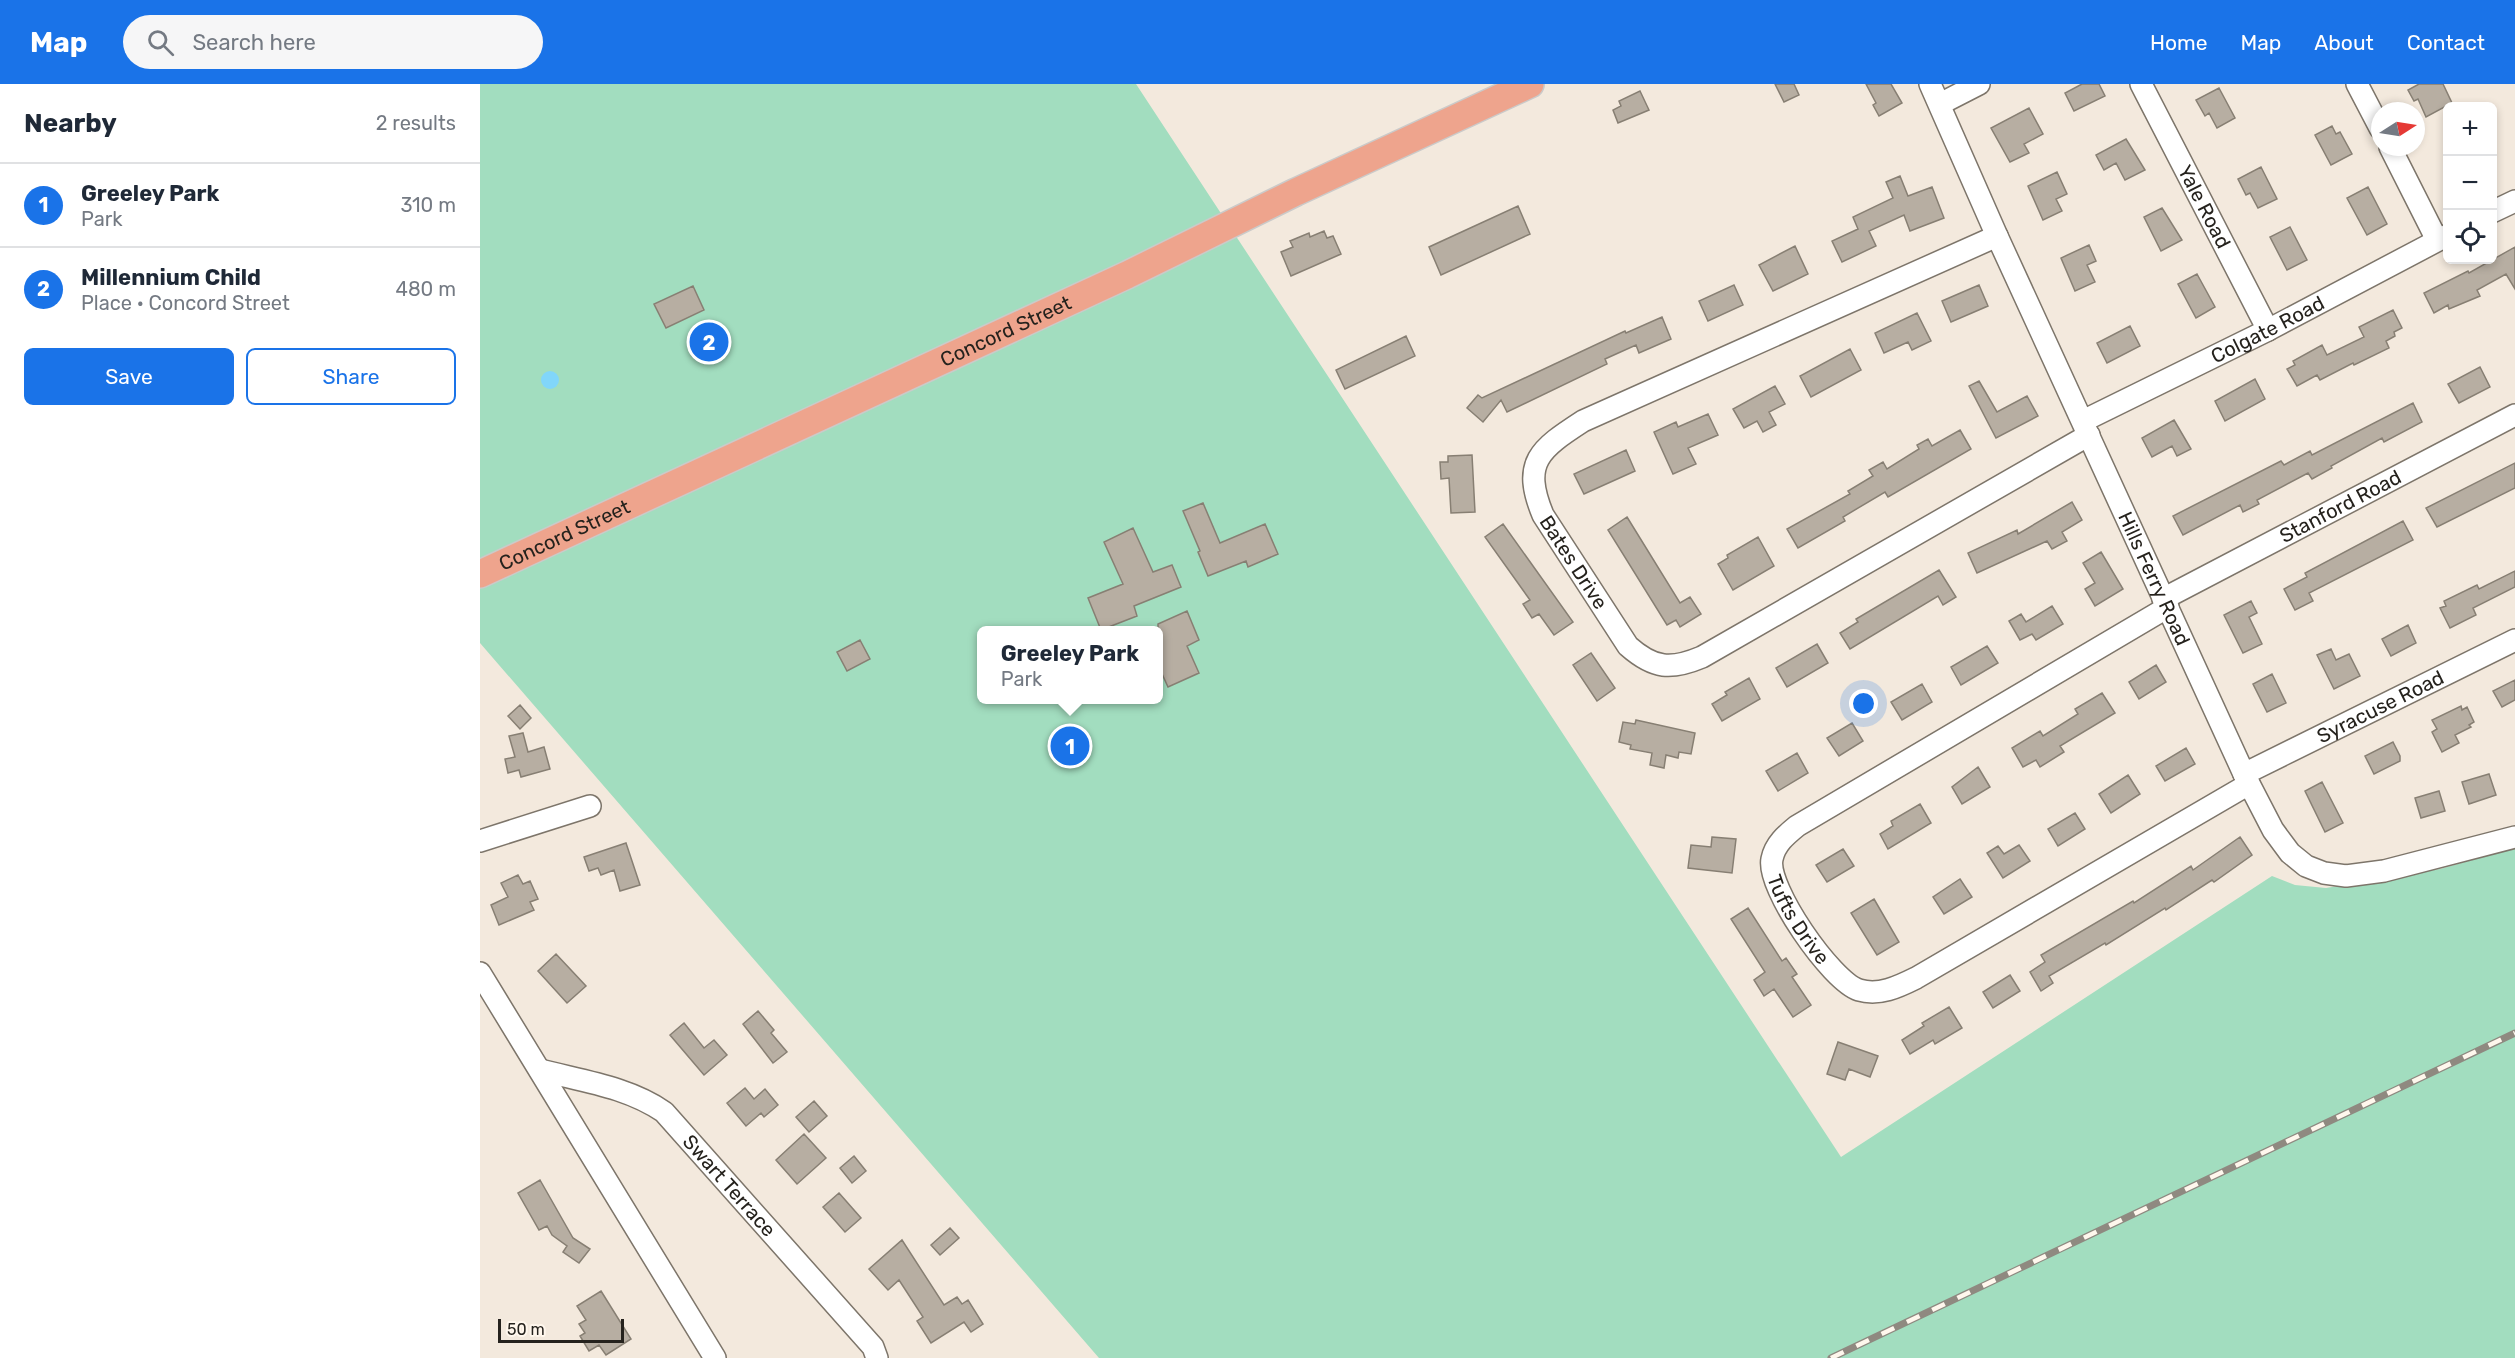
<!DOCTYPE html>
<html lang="en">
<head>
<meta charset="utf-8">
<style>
  :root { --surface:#fff; --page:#f6f6f7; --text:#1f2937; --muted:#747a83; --line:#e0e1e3; --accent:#1a73e8 }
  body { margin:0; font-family:Rubik,sans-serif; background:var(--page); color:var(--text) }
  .controls { position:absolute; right:18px; top:18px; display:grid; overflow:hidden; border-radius:9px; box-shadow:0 3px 9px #0003 }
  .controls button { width:54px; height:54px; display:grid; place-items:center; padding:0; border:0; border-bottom:2px solid var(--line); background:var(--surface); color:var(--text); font:30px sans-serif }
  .compass { position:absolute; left:1891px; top:18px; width:54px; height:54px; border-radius:50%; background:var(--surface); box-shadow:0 3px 9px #0003; rotate:78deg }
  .scale { position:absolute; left:18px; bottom:15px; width:126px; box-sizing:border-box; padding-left:6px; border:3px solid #25221d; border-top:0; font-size:16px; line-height:21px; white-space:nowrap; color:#25221d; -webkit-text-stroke:4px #fff7ed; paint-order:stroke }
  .you { position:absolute; left:1384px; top:620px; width:21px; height:21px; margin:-15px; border:4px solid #fff; border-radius:50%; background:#1a73e8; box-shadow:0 0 0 9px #1a73e833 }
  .badge { display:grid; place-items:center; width:39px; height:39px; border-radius:50%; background:var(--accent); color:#fff; font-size:20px; font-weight:700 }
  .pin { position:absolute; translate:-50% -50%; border:3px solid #fff; box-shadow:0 2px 6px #0006 }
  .popup { position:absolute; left:497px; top:542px; width:186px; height:78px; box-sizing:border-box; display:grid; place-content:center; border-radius:9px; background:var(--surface); filter:drop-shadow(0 2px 4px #0005); font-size:20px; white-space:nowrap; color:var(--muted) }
  .popup b { font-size:22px; color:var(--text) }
  .popup::after { content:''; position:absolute; left:50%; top:100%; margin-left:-12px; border:12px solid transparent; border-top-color:var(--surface) }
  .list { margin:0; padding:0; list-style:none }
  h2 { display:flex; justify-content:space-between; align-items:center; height:78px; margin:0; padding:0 24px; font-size:26px }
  h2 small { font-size:20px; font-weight:400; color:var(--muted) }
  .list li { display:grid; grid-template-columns:39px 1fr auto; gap:18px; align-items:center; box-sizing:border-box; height:84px; padding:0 24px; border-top:2px solid var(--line) }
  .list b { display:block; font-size:22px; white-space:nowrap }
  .list p { margin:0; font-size:20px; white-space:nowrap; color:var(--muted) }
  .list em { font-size:20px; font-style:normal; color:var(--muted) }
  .actions { display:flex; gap:12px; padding:18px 24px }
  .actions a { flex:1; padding:14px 0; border:2px solid var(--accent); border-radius:9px; text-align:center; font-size:21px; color:var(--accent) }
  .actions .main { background:var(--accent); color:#fff }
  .icon { flex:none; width:33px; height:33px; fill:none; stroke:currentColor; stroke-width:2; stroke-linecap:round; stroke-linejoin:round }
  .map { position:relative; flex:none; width:2035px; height:1274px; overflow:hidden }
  header { display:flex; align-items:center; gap:36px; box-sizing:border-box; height:84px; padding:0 30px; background:var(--accent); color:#fff }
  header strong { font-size:28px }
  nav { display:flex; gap:33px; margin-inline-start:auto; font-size:21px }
  .search { width:420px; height:54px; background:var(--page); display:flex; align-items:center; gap:15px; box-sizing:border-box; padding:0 21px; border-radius:33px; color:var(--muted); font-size:22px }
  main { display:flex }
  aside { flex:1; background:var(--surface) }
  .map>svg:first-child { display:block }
</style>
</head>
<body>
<header>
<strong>Map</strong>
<div class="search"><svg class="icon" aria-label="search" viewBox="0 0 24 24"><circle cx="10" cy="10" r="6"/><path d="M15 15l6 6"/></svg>Search here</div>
<nav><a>Home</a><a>Map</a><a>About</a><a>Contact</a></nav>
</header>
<main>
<aside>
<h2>Nearby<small>2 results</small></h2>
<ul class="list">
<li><span class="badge">1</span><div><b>Greeley Park</b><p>Park</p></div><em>310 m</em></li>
<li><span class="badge">2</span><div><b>Millennium Child</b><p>Place · Concord Street</p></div><em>480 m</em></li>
</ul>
<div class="actions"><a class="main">Save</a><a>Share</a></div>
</aside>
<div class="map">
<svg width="2035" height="1274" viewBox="0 0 2035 1274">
  <rect width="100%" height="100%" fill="#f3e9dd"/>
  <!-- green -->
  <path fill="#a2ddbf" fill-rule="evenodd" d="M0,0H656L1361,1073L1792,792L1815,801L1846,804L1960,785L2035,764V1274H619L0,559ZM502,546H678V616H502Z"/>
  <!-- water -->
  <path fill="#81d6fa" d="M61 296a9 9 0 1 1 18 0a9 9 0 1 1-18 0Z"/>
  <!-- building -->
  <path fill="#b7aea2" stroke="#877f73" stroke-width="1.5" d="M1295,0H1314L1319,11L1304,18Z
    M1386,0H1411L1422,19L1399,32L1393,21L1396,19Z
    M1602,0H1619L1625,12L1594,27L1585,9Z
    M1939,0H1963L1972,19L1946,33L1938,15L1934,17L1928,6Z
    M1739,4L1755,34L1737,44L1729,29L1725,32L1716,16Z
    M1160,7L1169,26L1138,39L1133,26L1141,22L1139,17Z
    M1549,24L1563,50L1544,60L1549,69L1530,78L1511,44Z
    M1852,42L1856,50L1860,48L1872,70L1851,81L1835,51Z
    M1646,55L1665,86L1645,96L1636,79L1624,86L1616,71Z
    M1781,83L1797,115L1778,124L1770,109L1766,111L1758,95Z
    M1577,88L1587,110L1576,115L1582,127L1563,136L1548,102Z
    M1420,92L1428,112L1452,103L1464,134L1430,147L1424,131L1389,147L1396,162L1362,178L1352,157L1378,145L1373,133L1413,114L1406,98Z
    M1888,103L1907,140L1887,151L1867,114Z
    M1038,122L1050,150L961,191L949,163Z
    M1682,124L1702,156L1681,167L1664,133Z
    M1810,143L1827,176L1807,186L1790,153Z
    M844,147L847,154L853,152L861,170L811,192L801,168L813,163L810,157L829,149L830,153Z
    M1609,161L1616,177L1607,181L1615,198L1595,207L1581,174Z
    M1315,162L1328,190L1293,207L1279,181Z
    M2035,163V205L2026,190L1997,206L2000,212L1969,225L1968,221L1954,229L1944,209L1988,187L1989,189Z
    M1717,190L1735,223L1716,234L1698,200Z
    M1254,201L1263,221L1228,237L1219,217Z
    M1499,201L1508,222L1471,238L1462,217Z
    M213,202L224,226L186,244L174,220Z
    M1913,226L1922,244L1914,248L1915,252L1906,257L1909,264L1874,281L1873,279L1840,296L1837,291L1817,302L1807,285L1815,281L1813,277L1842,261L1847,271L1884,253L1879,243Z
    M1437,229L1451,257L1432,266L1428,258L1404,269L1395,249Z
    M1182,233L1191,255L1159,269L1156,261L1125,275L1127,280L1027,328L1021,316L1003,338L987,324L998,311L1002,314L1145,247L1146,249Z
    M1650,242L1660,262L1627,279L1617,259Z
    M926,252L935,272L865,305L856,286Z
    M1370,265L1381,286L1331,313L1320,292Z
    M2000,283L2010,303L1979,319L1968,300Z
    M1775,295L1785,315L1745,337L1735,317Z
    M1499,297L1517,328L1547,312L1558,332L1516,354L1489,302Z
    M1295,302L1305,320L1289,328L1296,341L1283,348L1277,337L1264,344L1253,325Z
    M1933,319L1942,338L1904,358L1902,354L1851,382L1852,384L1832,395L1828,389L1777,416L1779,420L1763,428L1760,421L1703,451L1693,432L1801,377L1804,381L1830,367L1832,371Z
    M1228,330L1238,351L1208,364L1216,380L1193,390L1174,348L1196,338L1198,343Z
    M1694,336L1711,365L1697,372L1692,362L1672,373L1662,354Z
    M1480,346L1491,365L1408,413L1405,408L1363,433L1365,437L1318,464L1307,445L1370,410L1368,407L1393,392L1389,386L1403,378L1407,385L1439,365L1437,361L1448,355L1452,362Z
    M1146,366L1155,387L1104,410L1094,390Z
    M992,371L995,428L971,429L969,394L961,395L960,378H968V372Z
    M2035,379V404L1957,443L1946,424Z
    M1592,418L1602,436L1582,448L1587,457L1572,465L1567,457L1497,489L1488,469L1537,446L1538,450Z
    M723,419L740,459L785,440L798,470L768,483L766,477L728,492L718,468L720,467L703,427Z
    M1147,433L1200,519L1210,513L1221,530L1200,543L1196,536L1187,541L1128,446Z
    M1923,437L1933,456L1829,509L1833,517L1815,526L1804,505L1827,493L1825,489Z
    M1023,440L1093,538L1074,551L1059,530L1052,534L1043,520L1050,516L1005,453Z
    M653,444L673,488L692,481L701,503L654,522L657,532L621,546L608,514L643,500L624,458Z
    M1278,453L1294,482L1253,506L1238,480L1248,474L1247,471Z
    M1621,468L1643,505L1615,522L1605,505L1615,499L1603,479Z
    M1459,486L1476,513L1463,521L1458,512L1370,565L1360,549L1378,538L1376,535Z
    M2035,487V503L1993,524L1996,531L1970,544L1960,524L1966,522L1964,517L1997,501L1999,505Z
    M1771,517L1777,529L1769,533L1782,560L1763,569L1744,531Z
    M1572,522L1583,540L1556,556L1552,550L1540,556L1529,537L1541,530L1546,538Z
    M707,527L719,556L707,562L719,589L688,603L678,581V540Z
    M1928,541L1936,559L1911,572L1902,555Z
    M380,556L390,575L367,587L357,568Z
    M1337,560L1348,579L1307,603L1296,584Z
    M1507,562L1518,579L1481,601L1471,583Z
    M1851,565L1856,576L1869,570L1880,592L1854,605L1837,571Z
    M1111,569L1135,604L1117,617L1093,581Z
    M1676,581L1686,598L1659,615L1649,598Z
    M1792,590L1806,619L1787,628L1773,600Z
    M1269,594L1280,615L1242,637L1232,620L1247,611L1245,608Z
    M2035,596V616L2022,623L2013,607Z
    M1442,600L1452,618L1422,636L1411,618Z
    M1622,609L1635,629L1580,662L1584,668L1560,683L1556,676L1543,683L1532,664L1560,647L1563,652L1598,630L1595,625Z
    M40,621L51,634L40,645L28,632Z
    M1981,622L1982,626L1987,623L1994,638L1989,641L1991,643L1975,651L1979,659L1962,668L1952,648L1957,645L1952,636Z
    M1156,636L1215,649L1211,670L1199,668L1198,674L1186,671L1184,684L1170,681L1172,669L1150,665L1151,661L1139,658L1143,638L1155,640Z
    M1372,639L1383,657L1359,672L1347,654Z
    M43,649L48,668L64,663L70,685L41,693L39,686L28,689L25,675L35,673L29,652Z
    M1913,658L1920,672V677L1894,690L1885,672Z
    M1706,664L1715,680L1685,697L1676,682Z
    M1317,669L1328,689L1298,707L1286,687Z
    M1498,683L1510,703L1482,720L1472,703Z
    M2009,690L2016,711L1989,720L1982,698Z
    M1648,691L1660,710L1631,729L1619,710Z
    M1842,698L1863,739L1845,748L1825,707Z
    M1959,707L1965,727L1941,734L1935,714Z
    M1440,720L1451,739L1408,765L1400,750L1413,742L1411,737Z
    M1595,729L1605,745L1578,762L1568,745Z
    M1232,753L1256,755L1252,789L1208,784L1211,761L1231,763Z
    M1760,753L1772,771L1734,798L1732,796L1686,826L1685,824L1626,861L1625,859L1569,892L1573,899L1561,907L1550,888L1565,878L1561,871L1653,817L1654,819L1711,782L1713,786Z
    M146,759L160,801L140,807L134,786L121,791L118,784L109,787L104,773Z
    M1539,761L1550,777L1523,794L1507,769L1518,762L1524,770Z
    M1363,765L1374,782L1347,798L1336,781Z
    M38,791L43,800L50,797L58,815L50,818L54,826L19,841L11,821L28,813L21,799Z
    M1480,795L1492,813L1464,830L1453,813Z
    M1394,815L1419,858L1397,871L1371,829Z
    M1268,824L1302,877L1306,874L1317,890L1312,893L1331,921L1313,933L1294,905L1284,912L1274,896L1285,888L1251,835Z
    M76,870L106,902L87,919L58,887Z
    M1530,891L1540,907L1513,924L1503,908Z
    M1469,923L1482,944L1455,960L1453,956L1430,970L1422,956L1444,942L1442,939Z
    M278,927L294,946L291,949L307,968L293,979L263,940Z
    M204,939L224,964L234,956L247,971L224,991L190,951Z
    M1358,958L1398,972L1390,993L1369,985L1365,996L1347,990Z
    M265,1004L274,1015L285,1005L298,1021L284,1033L281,1029L266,1042L247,1019Z
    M334,1017L347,1032L329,1048L316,1033Z
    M324,1050L346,1074L317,1100L296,1076Z
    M374,1072L386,1087L372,1099L360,1084Z
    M60,1096L93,1154L110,1165L99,1179L83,1168L87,1162L72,1151L67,1142L59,1146L38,1109Z
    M359,1109L381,1134L365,1148L343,1123Z
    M470,1144L479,1154L460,1171L451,1161Z
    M422,1156L464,1221L477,1213L482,1220L488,1216L503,1240L491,1248L484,1238L451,1259L437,1237L443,1233L419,1196L408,1206L389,1185Z
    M121,1207L151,1255L126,1271L119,1261L109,1267L100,1252L105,1249L99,1240L106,1236L97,1222Z"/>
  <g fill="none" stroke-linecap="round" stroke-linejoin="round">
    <!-- minor casing -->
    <g stroke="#7d756a" stroke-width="24">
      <g id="minor">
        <path id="s1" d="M1450,0L1517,152L1764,690L1793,746L1810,769L1826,782L1844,789L1866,792L1904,787L2035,753"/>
        <path id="s2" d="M1661,0L1788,246"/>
        <path d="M1877,0L1900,44"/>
        <path d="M1460,20L1499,0"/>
        <path d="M1910,63L1957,156"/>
        <path d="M2012,128L2035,117"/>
        <path id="s3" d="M1517,152L1103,337C1060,365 1041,378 1063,431L1148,562C1174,585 1191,586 1222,573L1609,351"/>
        <path id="s4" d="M1603,337L1788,246L1968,151"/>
        <path id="s5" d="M1683,515L2035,331"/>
        <path id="s6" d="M1688,523L1317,742C1306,751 1295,760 1292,775C1286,803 1351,897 1379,906C1399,912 1418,903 1436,894L1769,700"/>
        <path id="s7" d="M1764,690L2035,556"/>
        <path d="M0,757L110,722"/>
        <path d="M0,889L235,1274"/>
        <path id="s8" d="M60,986C102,997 148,1003 184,1028L393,1263L397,1274"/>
      </g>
    </g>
    <!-- major casing -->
    <g stroke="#cbcac9" stroke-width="30">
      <g id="major">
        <path id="s9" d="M0,490L647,191L816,108L1050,0"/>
      </g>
    </g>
    <!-- minor -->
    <use href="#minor" stroke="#fff" stroke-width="21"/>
    <!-- major -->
    <use href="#major" stroke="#eea48d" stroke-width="27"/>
    <!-- rail casing -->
    <g stroke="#8f8980" stroke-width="7">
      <path id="rail" d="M1351,1274L2035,949"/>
    </g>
    <!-- rail -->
    <use href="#rail" stroke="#fff7ed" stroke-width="4.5" stroke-dasharray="14" stroke-linecap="butt"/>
  </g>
  <g text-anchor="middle" stroke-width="4.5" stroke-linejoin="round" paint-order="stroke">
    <!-- street labels -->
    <g font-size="20" fill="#25221d" stroke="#fff7ed">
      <text dy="7" stroke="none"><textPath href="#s2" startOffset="138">Yale Road</textPath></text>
      <text dy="7" stroke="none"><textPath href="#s9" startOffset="579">Concord Street</textPath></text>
      <text dy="7" stroke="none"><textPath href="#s4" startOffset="206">Colgate Road</textPath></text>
      <text dy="7" stroke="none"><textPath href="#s5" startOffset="200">Stanford Road</textPath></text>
      <text dy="7" stroke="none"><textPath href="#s9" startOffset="93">Concord Street</textPath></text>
      <text dy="7" stroke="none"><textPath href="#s3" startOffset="627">Bates Drive</textPath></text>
      <text dy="7" stroke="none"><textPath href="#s1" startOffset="543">Hills Ferry Road</textPath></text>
      <text dy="7" stroke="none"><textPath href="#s7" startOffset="152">Syracuse Road</textPath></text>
      <text dy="7" stroke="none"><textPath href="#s6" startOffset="540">Tufts Drive</textPath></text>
      <text dy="7" stroke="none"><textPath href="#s8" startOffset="230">Swart Terrace</textPath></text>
    </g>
  </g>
</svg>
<div class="controls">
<button>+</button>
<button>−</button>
<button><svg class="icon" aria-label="locate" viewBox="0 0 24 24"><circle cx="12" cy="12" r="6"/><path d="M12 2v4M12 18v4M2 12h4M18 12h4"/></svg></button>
</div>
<svg class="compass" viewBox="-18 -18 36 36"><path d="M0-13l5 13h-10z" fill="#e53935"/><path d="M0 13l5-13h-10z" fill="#747a83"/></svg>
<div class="scale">50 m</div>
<div class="you"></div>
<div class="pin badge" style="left:590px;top:662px">1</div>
<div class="popup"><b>Greeley Park</b>Park</div>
<div class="pin badge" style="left:229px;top:258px">2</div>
</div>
</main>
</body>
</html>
